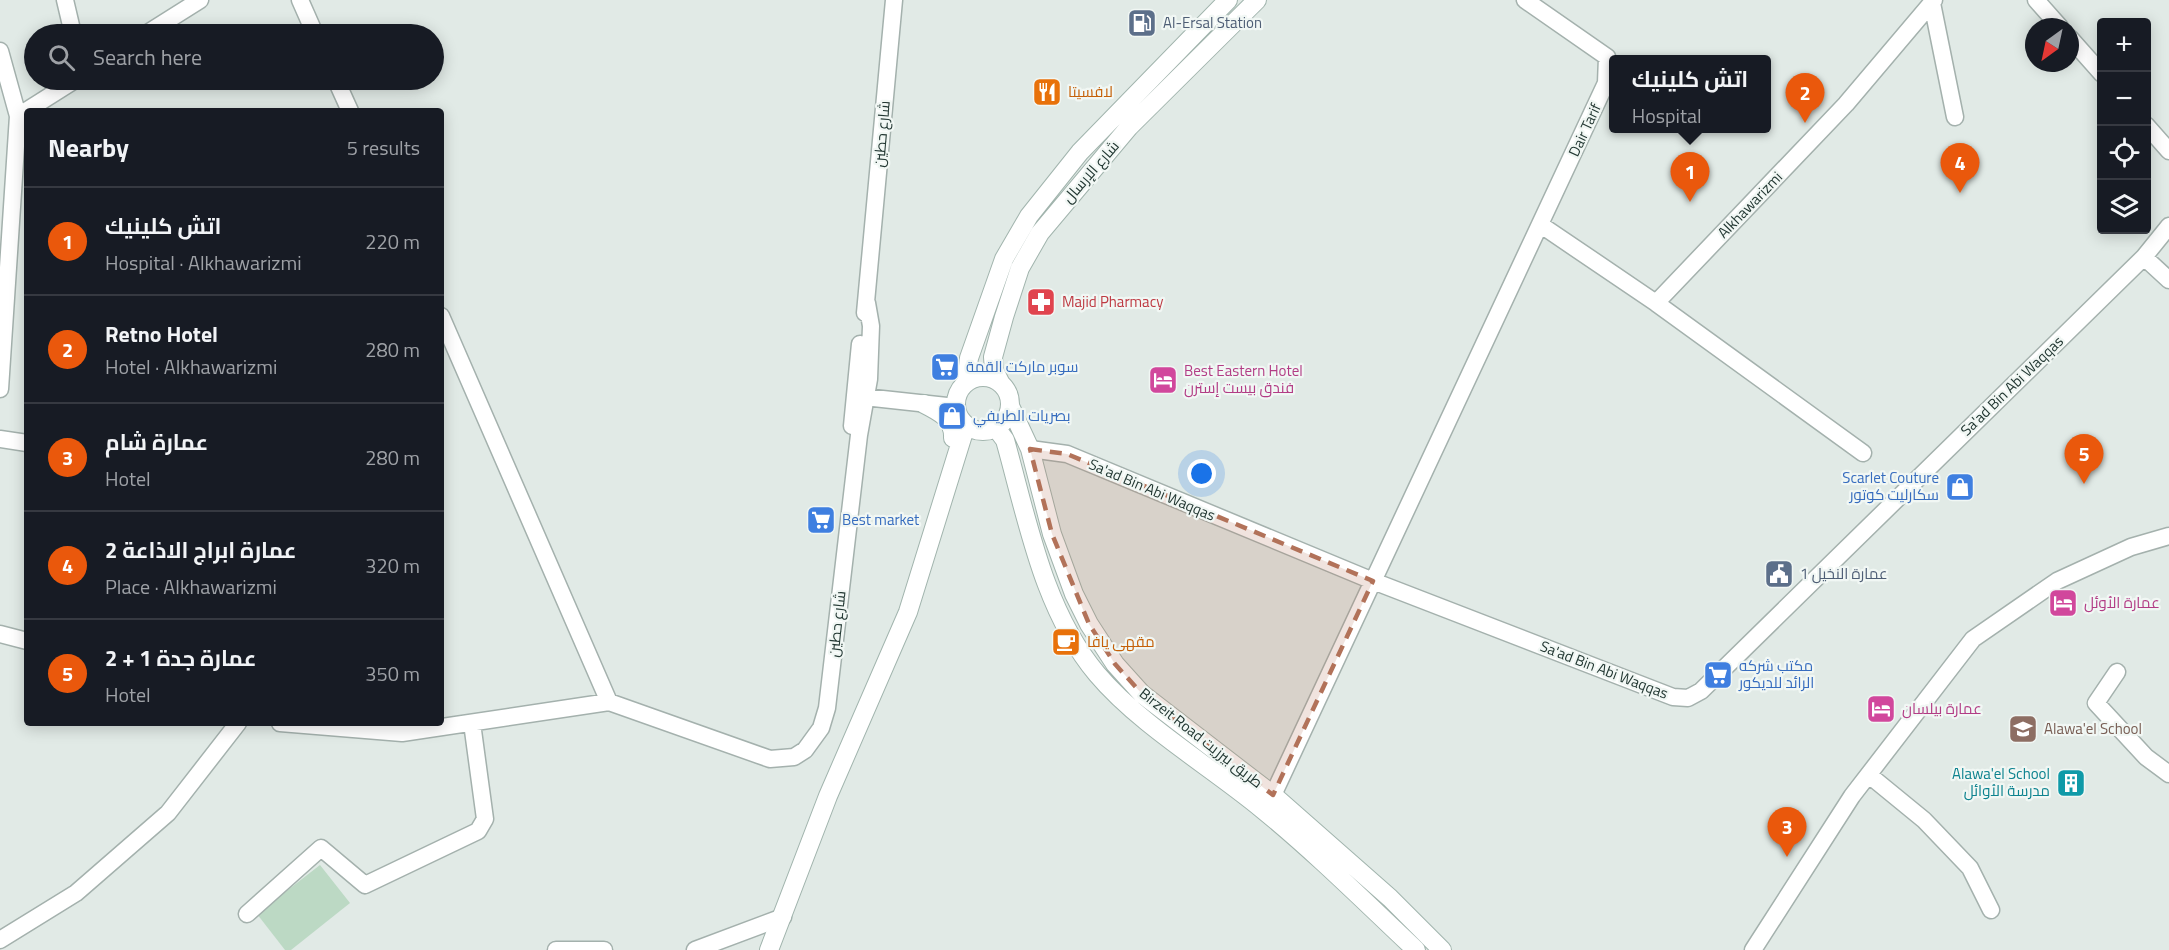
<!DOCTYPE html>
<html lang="en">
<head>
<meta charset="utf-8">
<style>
  :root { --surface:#171b24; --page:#242831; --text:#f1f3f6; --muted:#9ea1a6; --line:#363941; --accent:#ea580c }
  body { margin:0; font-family:"Titillium Web",Cairo,sans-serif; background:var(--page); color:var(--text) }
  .controls { position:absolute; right:18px; top:18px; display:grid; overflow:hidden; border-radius:6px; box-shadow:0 3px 15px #0003 }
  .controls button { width:54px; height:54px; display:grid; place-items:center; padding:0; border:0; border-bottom:2px solid var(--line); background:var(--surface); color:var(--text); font:30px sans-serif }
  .compass { position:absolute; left:2025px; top:18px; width:54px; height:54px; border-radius:50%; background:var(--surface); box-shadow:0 3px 15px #0003; rotate:213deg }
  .you { position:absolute; left:1202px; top:474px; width:21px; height:21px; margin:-15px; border:4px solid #fff; border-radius:50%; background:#1a73e8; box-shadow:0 0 0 9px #1a73e833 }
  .badge { display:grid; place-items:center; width:39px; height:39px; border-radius:50%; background:var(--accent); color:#fff; font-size:20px; font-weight:700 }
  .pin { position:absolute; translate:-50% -50px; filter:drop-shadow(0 2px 3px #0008) }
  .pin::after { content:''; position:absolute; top:32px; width:21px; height:18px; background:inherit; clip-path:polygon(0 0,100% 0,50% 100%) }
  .popup { position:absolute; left:1609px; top:55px; width:162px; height:78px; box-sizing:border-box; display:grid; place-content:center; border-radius:6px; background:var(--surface); filter:drop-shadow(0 2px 4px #0005); font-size:20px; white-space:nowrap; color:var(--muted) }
  .popup b { font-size:22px; color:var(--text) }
  .popup::after { content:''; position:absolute; left:50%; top:100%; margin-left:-12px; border:12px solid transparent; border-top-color:var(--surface) }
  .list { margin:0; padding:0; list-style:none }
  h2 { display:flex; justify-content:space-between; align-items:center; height:78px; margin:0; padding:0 24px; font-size:26px }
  h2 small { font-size:20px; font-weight:400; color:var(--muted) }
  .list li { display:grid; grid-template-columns:39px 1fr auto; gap:18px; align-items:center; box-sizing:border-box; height:108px; padding:0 24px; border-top:2px solid var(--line) }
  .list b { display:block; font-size:22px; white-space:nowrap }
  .list p { margin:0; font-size:20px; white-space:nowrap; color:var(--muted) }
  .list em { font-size:20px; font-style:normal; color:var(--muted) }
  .icon { flex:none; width:33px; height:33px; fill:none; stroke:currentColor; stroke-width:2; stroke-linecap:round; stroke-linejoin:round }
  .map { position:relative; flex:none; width:2169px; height:950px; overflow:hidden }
  .search { position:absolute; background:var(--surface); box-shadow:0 3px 15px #0003; left:24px; top:24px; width:420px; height:66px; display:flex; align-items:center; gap:15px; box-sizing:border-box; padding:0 21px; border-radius:33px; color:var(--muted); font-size:22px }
  .panel { position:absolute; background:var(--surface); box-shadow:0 3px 15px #0003; left:24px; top:108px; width:420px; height:618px; border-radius:6px }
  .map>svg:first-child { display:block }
</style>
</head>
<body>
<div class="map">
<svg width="2169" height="950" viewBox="0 0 2169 950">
  <rect width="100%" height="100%" fill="#e1eae6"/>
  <!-- green -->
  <path fill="#bcd9c4" d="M320,865L350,903L291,950H285L257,914Z"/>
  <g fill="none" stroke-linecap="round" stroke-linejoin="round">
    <!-- minor casing -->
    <g stroke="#a4b1ad" stroke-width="19">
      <path id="minor" d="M65,0L73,34
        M300,0L315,34
        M2036,0L2060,27
        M1932,3L1955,117
        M146,34L200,0
        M2070,38L2102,74
        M0,51L18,116L0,389
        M336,80L350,111
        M18,116L75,80
        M2146,125L2169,151
        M1541,225L1656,303L1846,104L1934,0
        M2144,257L2169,280
        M1656,303L1863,453
        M865,313L894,0
        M441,316L609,702
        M855,396L956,407
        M852,426L860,344
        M0,439L27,443
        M1030,449L1067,454L1373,581L1673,697L1688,698L1701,691L2144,257L2169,226
        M0,634L27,641
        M2117,672L2096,703L2146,757L2169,774
        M280,723L402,733L609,702L770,759L794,757L805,750L821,728L827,708L859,435L869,379L871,326L867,303
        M1869,775L1924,820L1970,868L1991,910
        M1273,795L1606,83L1607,57L1525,0
        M247,914L321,848L365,885L478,831L485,819L472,723
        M0,940L76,893L168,813L238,723
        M556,950H604
        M695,950L783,917
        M1753,950L1852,796L1973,639L2057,581L2131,547L2169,536"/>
    </g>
    <!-- secondary casing -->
    <g stroke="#a1b4ad" stroke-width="20">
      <path id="secondary" d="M956 404a27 27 0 1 1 54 0a27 27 0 1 1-54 0Z
        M1000,382L994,370L993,357L1004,317L1020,268L1040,233L1129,127L1257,0
        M966,383L969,358L1004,259L1029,216L1080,152L1228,0
        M924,404C940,412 954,419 953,438
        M1010,406L1030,449L1052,534L1074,594L1089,624L1115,664L1142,694L1273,795L1390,898L1442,950
        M996,428L1005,440C1027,518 1043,610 1097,674C1140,725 1210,766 1262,809C1316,853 1365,902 1416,950
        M769,950L828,796L908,612L966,425"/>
    </g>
    <!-- minor -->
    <use href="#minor" stroke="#fff" stroke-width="16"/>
    <!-- secondary -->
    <use href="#secondary" stroke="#fff" stroke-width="18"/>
  </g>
  <!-- marked area -->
  <path fill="#b27259" fill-opacity="0.2" stroke="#b27259" stroke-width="4.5" stroke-dasharray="12 8" stroke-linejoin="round" d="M1030,449L1067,454L1373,581L1273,795L1142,694L1115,664L1089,624L1052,534Z"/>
  <!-- icons -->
  <defs>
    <g id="fuel-square" transform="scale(1.5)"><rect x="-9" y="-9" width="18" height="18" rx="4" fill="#5c6f8a" stroke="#f1f7f4"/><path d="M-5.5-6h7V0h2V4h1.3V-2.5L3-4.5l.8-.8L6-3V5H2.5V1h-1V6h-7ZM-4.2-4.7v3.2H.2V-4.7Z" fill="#fff"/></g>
    <g id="restaurant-square" transform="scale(1.5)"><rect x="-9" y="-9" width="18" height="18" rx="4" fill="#e8710a" stroke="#f1f7f4"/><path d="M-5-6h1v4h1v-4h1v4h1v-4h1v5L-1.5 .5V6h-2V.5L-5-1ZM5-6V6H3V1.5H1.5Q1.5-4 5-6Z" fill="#fff"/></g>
    <g id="pharmacy-square" transform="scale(1.5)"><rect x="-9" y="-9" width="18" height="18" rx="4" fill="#e0444e" stroke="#f1f7f4"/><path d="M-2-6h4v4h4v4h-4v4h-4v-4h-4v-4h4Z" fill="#fff"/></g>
    <g id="supermarket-square" transform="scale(1.5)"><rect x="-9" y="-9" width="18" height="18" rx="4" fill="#3f7fe0" stroke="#f1f7f4"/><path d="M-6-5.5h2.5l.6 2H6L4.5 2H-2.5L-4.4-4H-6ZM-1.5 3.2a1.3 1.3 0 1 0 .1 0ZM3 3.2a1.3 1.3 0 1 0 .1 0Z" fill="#fff"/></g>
    <g id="hotel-square" transform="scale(1.5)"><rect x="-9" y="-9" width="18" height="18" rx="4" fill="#d1479c" stroke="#f1f7f4"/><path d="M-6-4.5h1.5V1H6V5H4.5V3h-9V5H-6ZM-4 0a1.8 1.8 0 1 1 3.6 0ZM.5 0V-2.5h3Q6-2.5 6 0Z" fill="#fff"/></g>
    <g id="shop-square" transform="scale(1.5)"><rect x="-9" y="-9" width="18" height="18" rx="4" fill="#3f7fe0" stroke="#f1f7f4"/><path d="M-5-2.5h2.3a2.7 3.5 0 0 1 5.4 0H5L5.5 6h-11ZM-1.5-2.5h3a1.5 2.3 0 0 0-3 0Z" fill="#fff"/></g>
    <g id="civic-square" transform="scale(1.5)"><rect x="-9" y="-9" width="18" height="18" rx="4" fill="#5c6f8a" stroke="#f1f7f4"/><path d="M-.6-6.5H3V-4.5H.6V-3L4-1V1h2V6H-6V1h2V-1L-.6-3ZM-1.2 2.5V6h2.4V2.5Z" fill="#fff"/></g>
    <g id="cafe-square" transform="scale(1.5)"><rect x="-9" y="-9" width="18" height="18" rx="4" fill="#e8710a" stroke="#f1f7f4"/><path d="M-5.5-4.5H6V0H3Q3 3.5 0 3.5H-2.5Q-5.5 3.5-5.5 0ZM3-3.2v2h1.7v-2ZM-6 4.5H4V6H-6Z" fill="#fff"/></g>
    <g id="school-square" transform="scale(1.5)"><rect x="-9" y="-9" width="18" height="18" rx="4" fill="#8d6e63" stroke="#f1f7f4"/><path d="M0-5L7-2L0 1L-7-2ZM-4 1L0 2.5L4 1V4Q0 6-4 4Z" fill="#fff"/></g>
    <g id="building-square" transform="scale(1.5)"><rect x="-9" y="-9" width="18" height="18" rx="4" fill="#0f9aa8" stroke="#f1f7f4"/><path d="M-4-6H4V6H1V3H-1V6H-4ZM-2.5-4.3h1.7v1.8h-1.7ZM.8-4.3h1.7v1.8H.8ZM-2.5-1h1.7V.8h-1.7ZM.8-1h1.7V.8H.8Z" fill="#fff"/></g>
  </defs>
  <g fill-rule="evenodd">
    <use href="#fuel-square" x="1142" y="23"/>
    <use href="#restaurant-square" x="1047" y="92"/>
    <use href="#pharmacy-square" x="1041" y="302"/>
    <use href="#supermarket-square" x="945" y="367"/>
    <use href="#hotel-square" x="1163" y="380"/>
    <use href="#shop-square" x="952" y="416"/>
    <use href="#shop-square" x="1960" y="487"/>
    <use href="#supermarket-square" x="821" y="520"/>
    <use href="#civic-square" x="1779" y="574"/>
    <use href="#hotel-square" x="2063" y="603"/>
    <use href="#cafe-square" x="1066" y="642"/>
    <use href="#supermarket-square" x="1718" y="675"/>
    <use href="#hotel-square" x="1881" y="709"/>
    <use href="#school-square" x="2023" y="729"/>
    <use href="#building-square" x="2071" y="783"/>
  </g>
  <g text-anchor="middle" stroke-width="4.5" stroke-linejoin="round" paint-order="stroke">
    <!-- service labels -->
    <g font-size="15" fill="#4e5e75" stroke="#f1f7f4" text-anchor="start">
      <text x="1163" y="28">Al-Ersal Station</text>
      <text x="1800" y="579">عمارة النخيل 1</text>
    </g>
    <!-- food labels -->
    <g font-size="15" fill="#c56008" stroke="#f1f7f4" text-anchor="start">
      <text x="1068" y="97">لافسيتا</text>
      <text x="1087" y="647">مقهى يافا</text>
    </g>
    <!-- street labels -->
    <g font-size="15" fill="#233833" stroke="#f1f7f4">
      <text transform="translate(1585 130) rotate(-65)" y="5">Dair Tarif</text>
      <text transform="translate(882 134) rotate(-85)" y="5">شارع حطين</text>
      <text transform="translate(1091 172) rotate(-49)" y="5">شارع الإرسال</text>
      <text transform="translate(1750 205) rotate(-46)" y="5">Alkhawarizmi</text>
      <text transform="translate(2012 386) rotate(-44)" y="5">Sa'ad Bin Abi Waqqas</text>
      <text transform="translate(1152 490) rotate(23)" y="5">Sa'ad Bin Abi Waqqas</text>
      <text transform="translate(837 624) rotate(-84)" y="5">شارع حطين</text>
      <text transform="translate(1604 670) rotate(21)" y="5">Sa'ad Bin Abi Waqqas</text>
      <text transform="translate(1201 738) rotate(38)" y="5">Birzeit Road طريق بيرزيت</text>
    </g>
    <!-- health labels -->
    <g font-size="15" fill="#be3a42" stroke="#f1f7f4" text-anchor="start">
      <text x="1062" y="307">Majid Pharmacy</text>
    </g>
    <!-- shop labels -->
    <g font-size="15" fill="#366cbe" stroke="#f1f7f4" text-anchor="start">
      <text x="966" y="372">سوبر ماركت القمة</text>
      <text x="973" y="421">بصريات الطريفي</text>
      <text x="1939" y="483" text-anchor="end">Scarlet Couture<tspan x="1939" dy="17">سكارليت كوتور</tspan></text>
      <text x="842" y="525">Best market</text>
      <text x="1739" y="671">مكتب شركه<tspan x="1739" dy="17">الرائد للديكور</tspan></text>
    </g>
    <!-- hotel labels -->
    <g font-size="15" fill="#b23c85" stroke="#f1f7f4" text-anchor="start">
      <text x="1184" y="376">Best Eastern Hotel<tspan x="1184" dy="17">فندق بيست إسترن</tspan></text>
      <text x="2084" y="608">عمارة الأوئل</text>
      <text x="1902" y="714">عمارة بيلسان</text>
    </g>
    <!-- education labels -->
    <g font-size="15" fill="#785e54" stroke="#f1f7f4" text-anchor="start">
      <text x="2044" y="734">Alawa'el School</text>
    </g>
    <!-- culture labels -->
    <g font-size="15" fill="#0d838f" stroke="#f1f7f4" text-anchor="end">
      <text x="2050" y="779">Alawa'el School<tspan x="2050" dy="17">مدرسة الأوائل</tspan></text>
    </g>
  </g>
</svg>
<div class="controls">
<button>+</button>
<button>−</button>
<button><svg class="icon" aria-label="locate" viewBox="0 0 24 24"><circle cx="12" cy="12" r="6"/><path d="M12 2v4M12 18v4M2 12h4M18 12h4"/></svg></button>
<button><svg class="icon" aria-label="layers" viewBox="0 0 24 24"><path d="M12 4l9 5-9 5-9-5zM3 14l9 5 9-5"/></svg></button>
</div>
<svg class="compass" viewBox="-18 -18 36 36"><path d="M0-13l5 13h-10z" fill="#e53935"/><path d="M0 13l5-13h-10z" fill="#9ea1a6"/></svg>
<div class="you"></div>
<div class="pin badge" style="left:1690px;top:202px">1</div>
<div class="popup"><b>اتش كلينيك</b>Hospital</div>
<div class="pin badge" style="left:1805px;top:123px">2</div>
<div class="pin badge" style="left:1787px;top:857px">3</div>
<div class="pin badge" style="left:1960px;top:193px">4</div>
<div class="pin badge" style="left:2084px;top:484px">5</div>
<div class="search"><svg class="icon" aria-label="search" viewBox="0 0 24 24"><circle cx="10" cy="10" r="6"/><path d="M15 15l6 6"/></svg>Search here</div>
<section class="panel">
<h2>Nearby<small>5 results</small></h2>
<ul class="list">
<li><span class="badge">1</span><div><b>اتش كلينيك</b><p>Hospital · Alkhawarizmi</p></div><em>220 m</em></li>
<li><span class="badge">2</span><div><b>Retno Hotel</b><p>Hotel · Alkhawarizmi</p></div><em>280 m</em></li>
<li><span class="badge">3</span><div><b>عمارة شام</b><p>Hotel</p></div><em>280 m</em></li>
<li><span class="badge">4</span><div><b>عمارة ابراج الاذاعة 2</b><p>Place · Alkhawarizmi</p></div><em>320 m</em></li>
<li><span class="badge">5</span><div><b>عمارة جدة 1 + 2</b><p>Hotel</p></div><em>350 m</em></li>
</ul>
</section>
</div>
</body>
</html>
